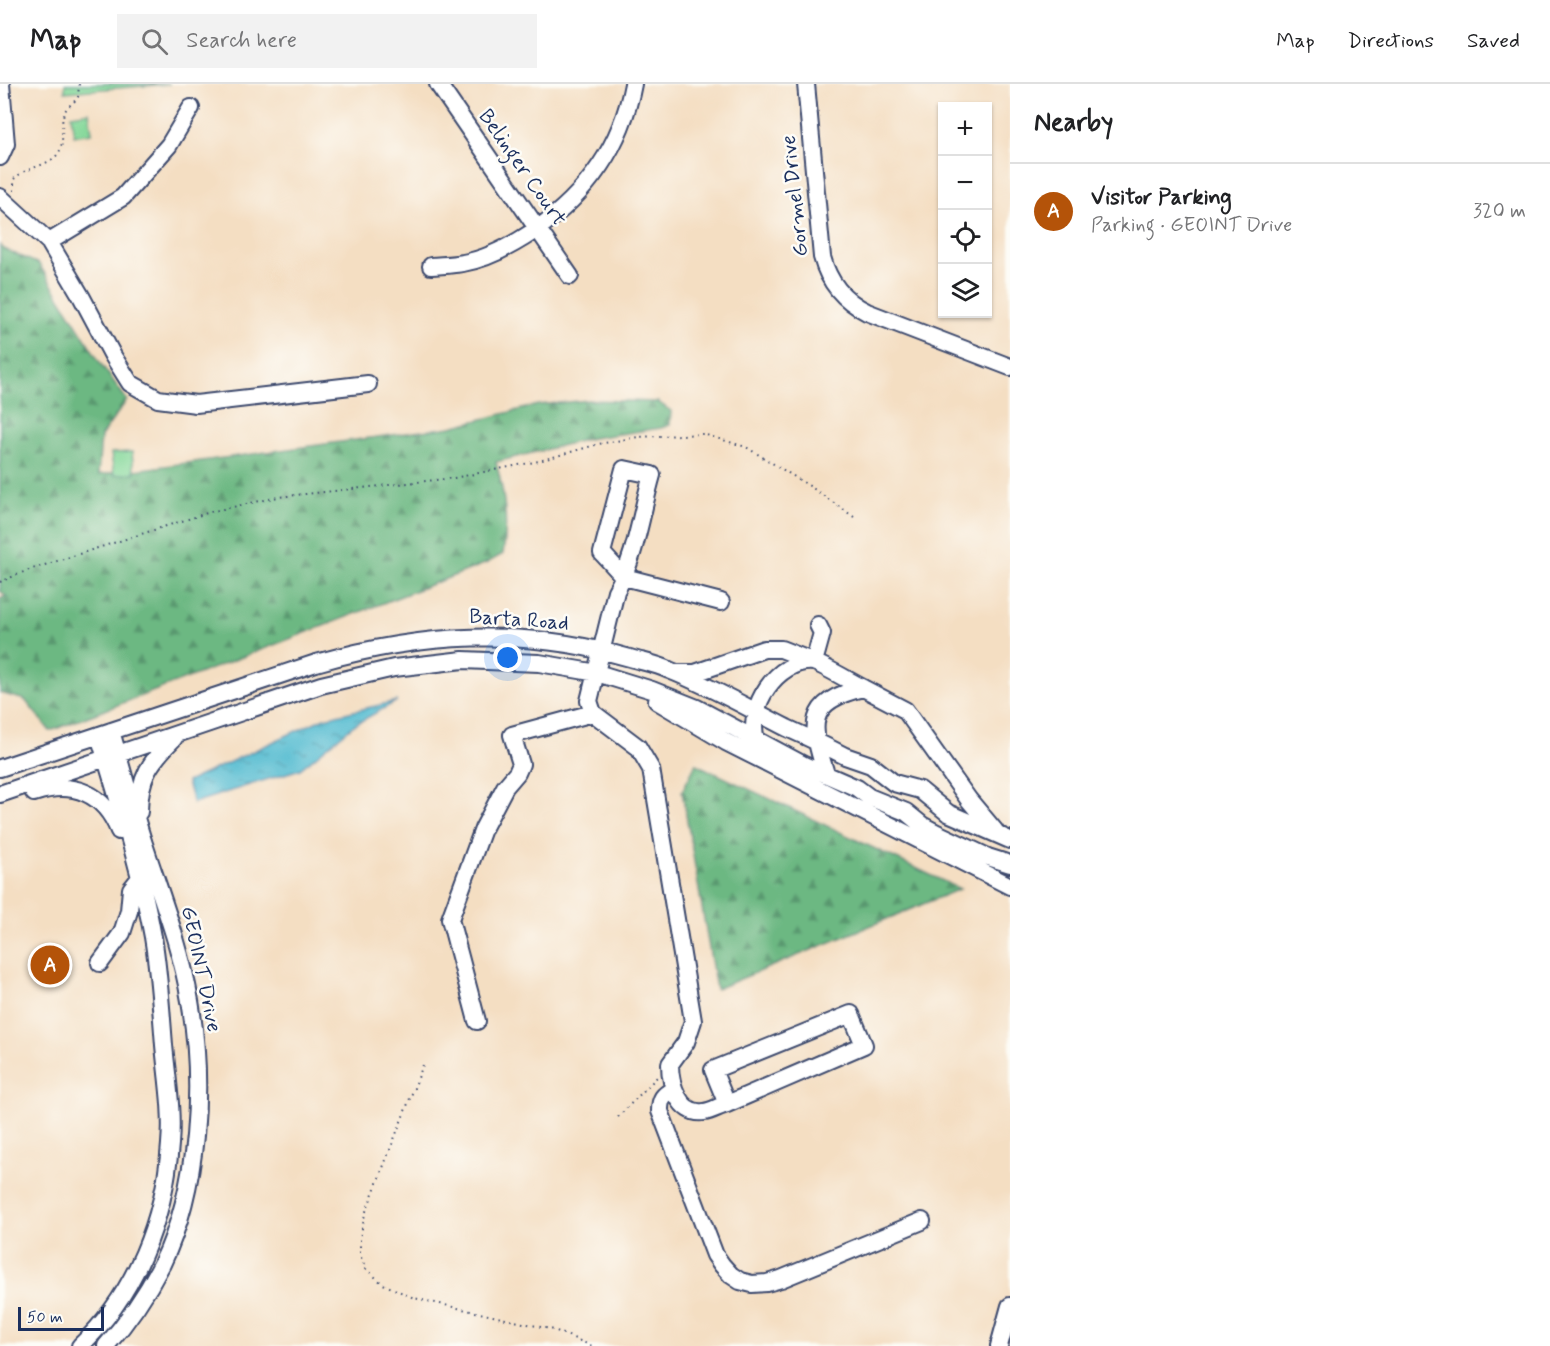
<!DOCTYPE html>
<html lang="en">
<head>
<meta charset="utf-8">
<style>
  :root { --surface:#fff; --page:#f2f2f2; --text:#202124; --muted:#757577; --line:#e0e0e0; --accent:#b45309 }
  body { margin:0; font-family:Mynerve,sans-serif; background:var(--page); color:var(--text) }
  .controls { position:absolute; right:18px; top:18px; display:grid; overflow:hidden; border-radius:0px; box-shadow:0 2px 4px #0004 }
  .controls button { width:54px; height:54px; display:grid; place-items:center; padding:0; border:0; border-bottom:2px solid var(--line); background:var(--surface); color:var(--text); font:30px sans-serif }
  .scale { position:absolute; left:18px; bottom:15px; width:86px; box-sizing:border-box; padding-left:6px; border:3px solid #1b2f5e; border-top:0; font-size:16px; line-height:21px; white-space:nowrap; color:#1b2f5e; -webkit-text-stroke:4px #fdfcf7; paint-order:stroke }
  .you { position:absolute; left:508px; top:574px; width:21px; height:21px; margin:-15px; border:4px solid #fff; border-radius:50%; background:#1a73e8; box-shadow:0 0 0 9px #1a73e833 }
  .badge { display:grid; place-items:center; width:39px; height:39px; border-radius:50%; background:var(--accent); color:#fff; font-size:20px; font-weight:700 }
  .pin { position:absolute; translate:-50% -50%; border:3px solid #fff; box-shadow:0 2px 6px #0006 }
  .list { margin:0; padding:0; list-style:none }
  h2 { display:flex; justify-content:space-between; align-items:center; height:78px; margin:0; padding:0 24px; font-size:26px }
  h2 small { font-size:20px; font-weight:400; color:var(--muted) }
  .list li { display:grid; grid-template-columns:39px 1fr auto; gap:18px; align-items:center; box-sizing:border-box; height:96px; padding:0 24px; border-top:2px solid var(--line) }
  .list b { display:block; font-size:22px; white-space:nowrap }
  .list p { margin:0; font-size:20px; white-space:nowrap; color:var(--muted) }
  .list em { font-size:20px; font-style:normal; color:var(--muted) }
  .icon { flex:none; width:33px; height:33px; fill:none; stroke:currentColor; stroke-width:2; stroke-linecap:round; stroke-linejoin:round }
  .map { position:relative; flex:none; width:1010px; height:1262px; overflow:hidden }
  header { display:flex; align-items:center; gap:36px; box-sizing:border-box; height:84px; padding:0 30px; background:var(--surface); border-bottom:2px solid var(--line) }
  header strong { font-size:28px }
  nav { display:flex; gap:33px; margin-inline-start:auto; font-size:21px }
  .search { width:420px; height:54px; background:var(--page); display:flex; align-items:center; gap:15px; box-sizing:border-box; padding:0 21px; border-radius:0px; color:var(--muted); font-size:22px }
  main { display:flex }
  aside { flex:1; background:var(--surface) }
  .map>svg:first-child { display:block }
</style>
</head>
<body>
<header>
<strong>Map</strong>
<div class="search"><svg class="icon" aria-label="search" viewBox="0 0 24 24"><circle cx="10" cy="10" r="6"/><path d="M15 15l6 6"/></svg>Search here</div>
<nav><a>Map</a><a>Directions</a><a>Saved</a></nav>
</header>
<main>
<div class="map">
<svg width="1010" height="1262" viewBox="0 0 1010 1262">
  <defs>
    <pattern id="forest-firs" width="22" height="20" patternUnits="userSpaceOnUse" patternTransform="scale(1.5)"><rect width="22" height="20" fill="#6cb882"/><path d="M5 1l3.5 6h-7zM16 11l3.5 6h-7z" fill="#58966e"/></pattern>
    <pattern id="water-ripples" width="26" height="14" patternUnits="userSpaceOnUse" patternTransform="scale(1.5)"><rect width="26" height="14" fill="#53bbd0"/><path d="M2 4q2-2 4 0t4 0M15 11q2-2 4 0t4 0" fill="none" stroke="#4498ac"/></pattern>
  </defs>
  <rect width="100%" height="100%" fill="#fdfcf7"/>
  <filter id="ink" filterUnits="userSpaceOnUse"><feTurbulence type="fractalNoise" baseFrequency=".0167" numOctaves="2"/><feDisplacementMap in="SourceGraphic" scale="12" xChannelSelector="R" yChannelSelector="G"/><feConvolveMatrix kernelMatrix="1 2 1 2 8 2 1 2 1" color-interpolation-filters="sRGB"/></filter>
  <filter id="wash" filterUnits="userSpaceOnUse"><feTurbulence type="fractalNoise" baseFrequency=".008" numOctaves="4" result="noise"/><feDisplacementMap in="SourceGraphic" scale="24" xChannelSelector="R" yChannelSelector="G"/><feGaussianBlur stdDeviation="1.35" result="paint"/><feColorMatrix in="noise" values="0 0 0 0 0 0 0 0 0 0 0 0 0 0 0 0 0 1.4 0 .05"/><feComposite in="paint" operator="in"/></filter>
  <g filter="url(#wash)">
    <rect width="100%" height="100%" fill="#f4dec2"/>
    <!-- forest -->
    <path fill="url(#forest-firs)" stroke="#447470" stroke-width="1.5" d="M0,161L4,165L39,180L101,280L127,316L101,352L98,391L451,343L538,321L589,316L658,318L671,327L670,341L661,344L592,354L496,378C504,409 509,438 503,470L487,479L50,647L25,616L0,609V515L6,512L0,507Z
      M696,680L960,805L716,905L682,707Z"/>
    <!-- park -->
    <path fill="#85d89a" stroke="#50847c" stroke-width="1.5" d="M65,0H170L65,8Z
      M89,28L92,49L74,52L71,31Z
      M132,368L134,389L114,391L111,369Z"/>
    <!-- water -->
    <path fill="url(#water-ripples)" stroke="#377597" stroke-width="1.5" d="M397,617L354,641L300,685L193,719L187,698L324,634Z"/>
  </g>
  <g filter="url(#ink)">
    <g fill="none" stroke-linecap="round" stroke-linejoin="round">
      <!-- minor casing -->
      <g stroke="#3c496d" stroke-width="20">
        <path id="minor" d="M438,0L570,192
          M806,0L822,173C829,199 843,216 867,228L1010,283
          M0,73L6,60L1,0
          M0,113L49,158L81,212L113,272L130,299L158,315L196,320L368,300
          M49,158L123,113L169,61L191,24
          M431,182C442,181 453,181 463,179C488,175 513,161 534,147C586,111 621,64 633,0
          M721,518L624,493L602,469L624,385L652,391C641,429 636,473 616,507L589,617L593,629L638,663L651,685L693,937L686,958L670,980C670,999 679,1032 704,1028C712,1027 719,1022 727,1020L864,961L851,930L713,986L727,1020
          M678,589H695L764,565H781L814,578L822,549L818,541
          M657,617L726,658L1010,802
          M756,655C746,624 777,575 813,578C819,579 855,600 863,604
          M0,684L316,579C422,549 523,543 630,574C643,578 657,580 669,586C710,602 748,624 787,644C807,653 826,662 845,672L871,681L894,699L920,706L948,729L1010,756
          M826,690C811,642 804,618 863,604L905,626L969,716L995,747
          M34,709C73,696 104,709 119,747
          M0,710L321,601L394,584L463,576L539,579L597,589L652,606L697,624L804,681L857,704L869,713L906,728L922,741L937,749L988,773L1010,780
          M139,728C139,693 150,678 174,654
          M100,879L122,849L129,827L131,805L139,795
          M477,937L450,835L483,745L505,703L517,689L521,680L512,651L593,629
          M674,1005C663,1011 660,1014 660,1027L715,1171L722,1181L731,1191L740,1197L752,1200L767,1199L781,1195L922,1137
          M80,1262C135,1211 165,1134 170,1060C173,1027 167,994 164,961C161,924 159,888 153,853C141,786 118,716 99,651
          M106,1262C128,1237 147,1209 162,1180C199,1103 204,999 190,917C181,863 161,812 144,760C132,723 122,685 111,647
          M999,1262L1010,1222"/>
      </g>
      <!-- path -->
      <path stroke="#3c496d" stroke-width="2" stroke-dasharray="1.5 4.5" stroke-linecap="butt" d="M14,107V95C24,84 44,83 55,73C68,62 58,40 65,27C68,22 75,18 78,13L79,0
        M0,498L26,487L210,428L278,413L454,394L539,377L599,360L638,353L703,350L746,363L811,403L854,433
        M423,981L365,1130L360,1154V1171L366,1185L383,1200L414,1214L554,1246L592,1262
        M618,1033L657,993"/>
      <!-- minor -->
      <use href="#minor" stroke="#fff" stroke-width="16"/>
    </g>
  </g>
  <g text-anchor="middle" stroke-width="5" stroke-linejoin="round" paint-order="stroke">
    <!-- street labels -->
    <g font-size="21" fill="#1b2f5e" stroke="#fdfcf7">
      <text transform="translate(523 83) rotate(55)" y="7">Belinger Court</text>
      <text transform="translate(794 112) rotate(-96)" y="7">Gormel Drive</text>
      <text transform="translate(519 535) rotate(4)" y="7">Barta Road</text>
      <text transform="translate(202 885) rotate(78)" y="7">GEOINT Drive</text>
    </g>
  </g>
</svg>
<div class="controls">
<button>+</button>
<button>−</button>
<button><svg class="icon" aria-label="locate" viewBox="0 0 24 24"><circle cx="12" cy="12" r="6"/><path d="M12 2v4M12 18v4M2 12h4M18 12h4"/></svg></button>
<button><svg class="icon" aria-label="layers" viewBox="0 0 24 24"><path d="M12 4l9 5-9 5-9-5zM3 14l9 5 9-5"/></svg></button>
</div>
<div class="scale">50 m</div>
<div class="you"></div>
<div class="pin badge" style="left:50px;top:881px">A</div>
</div>
<aside>
<h2>Nearby<small></small></h2>
<ul class="list">
<li><span class="badge">A</span><div><b>Visitor Parking</b><p>Parking · GEOINT Drive</p></div><em>320 m</em></li>
</ul>
</aside>
</main>
</body>
</html>
